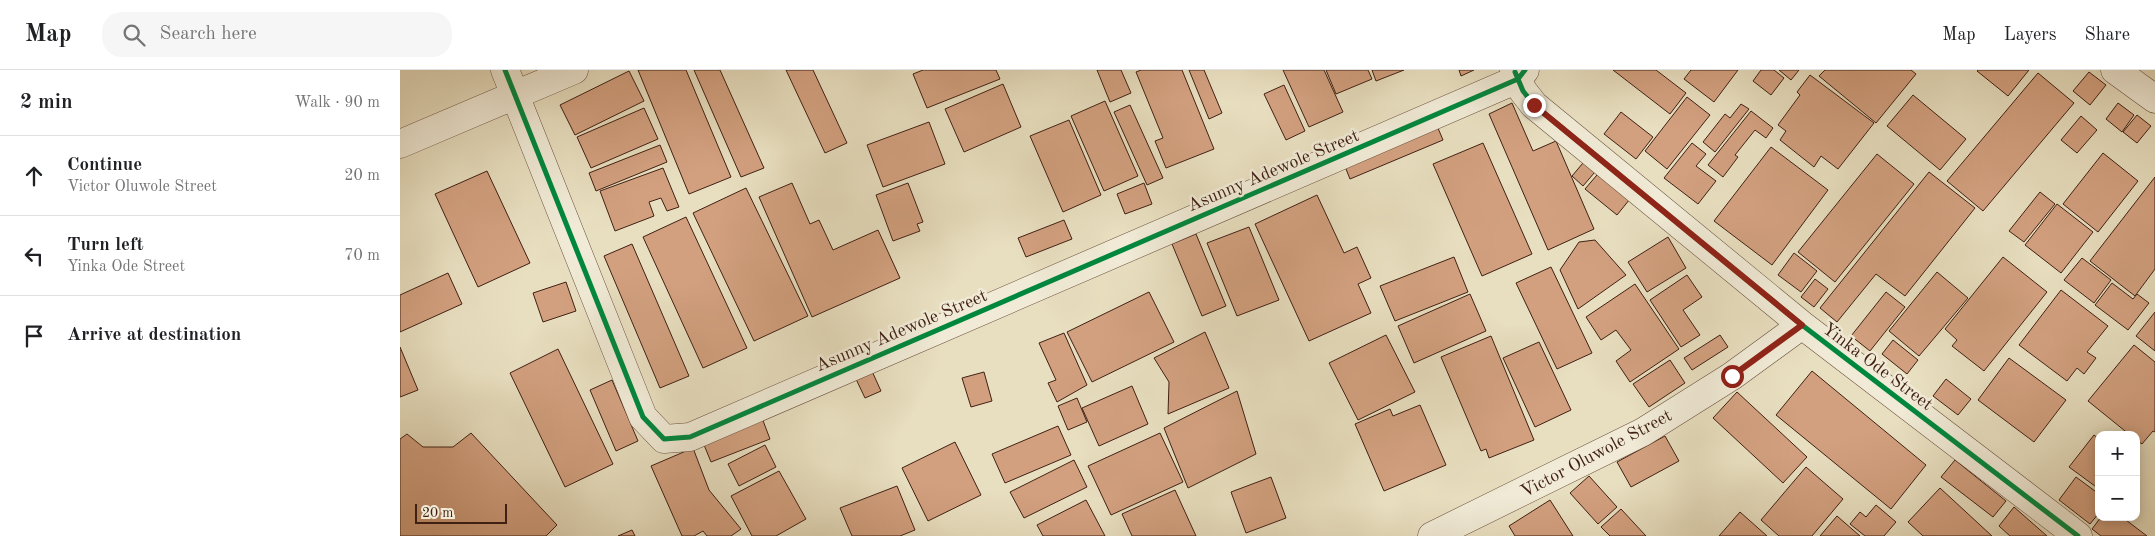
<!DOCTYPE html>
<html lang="en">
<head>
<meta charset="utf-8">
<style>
  :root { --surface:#fff; --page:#f6f6f6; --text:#202124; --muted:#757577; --line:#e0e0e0 }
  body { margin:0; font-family:"Old Standard TT",serif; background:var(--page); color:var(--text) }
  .controls { position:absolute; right:15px; bottom:15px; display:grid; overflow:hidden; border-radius:10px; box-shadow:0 2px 12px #0003 }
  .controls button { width:45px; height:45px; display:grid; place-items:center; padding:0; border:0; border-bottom:1px solid var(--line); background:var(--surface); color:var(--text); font:25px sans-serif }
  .scale { position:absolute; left:15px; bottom:12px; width:92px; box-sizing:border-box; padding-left:5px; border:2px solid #402013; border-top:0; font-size:14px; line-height:18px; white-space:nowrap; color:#402013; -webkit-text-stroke:4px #f0ead6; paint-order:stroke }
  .stop { position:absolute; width:15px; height:15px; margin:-11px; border:4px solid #8f2418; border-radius:50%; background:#fff }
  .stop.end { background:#8f2418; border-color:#fff; box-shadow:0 1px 5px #0008 }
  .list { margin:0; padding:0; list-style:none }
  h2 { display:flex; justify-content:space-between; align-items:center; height:65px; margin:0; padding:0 20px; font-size:21px }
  h2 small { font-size:16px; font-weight:400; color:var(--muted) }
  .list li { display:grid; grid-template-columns:32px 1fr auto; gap:15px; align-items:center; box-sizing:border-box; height:80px; padding:0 20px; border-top:1px solid var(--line) }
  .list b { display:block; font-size:19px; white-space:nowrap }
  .list p { margin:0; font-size:16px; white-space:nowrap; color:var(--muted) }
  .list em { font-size:16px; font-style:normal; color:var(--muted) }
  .icon { flex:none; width:28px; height:28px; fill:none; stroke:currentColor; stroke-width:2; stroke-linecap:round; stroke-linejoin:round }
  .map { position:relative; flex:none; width:1755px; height:466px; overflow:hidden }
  header { display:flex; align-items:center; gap:30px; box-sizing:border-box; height:70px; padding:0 25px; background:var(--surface); border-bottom:1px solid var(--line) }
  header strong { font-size:24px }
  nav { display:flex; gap:28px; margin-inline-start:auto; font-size:18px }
  .search { width:350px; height:45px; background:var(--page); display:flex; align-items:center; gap:12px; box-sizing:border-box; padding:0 18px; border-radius:20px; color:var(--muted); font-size:19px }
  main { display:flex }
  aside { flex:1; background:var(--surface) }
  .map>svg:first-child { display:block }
</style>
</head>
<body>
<header>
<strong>Map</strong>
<div class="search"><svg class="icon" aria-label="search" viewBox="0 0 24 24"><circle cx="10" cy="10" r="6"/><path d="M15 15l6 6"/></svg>Search here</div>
<nav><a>Map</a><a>Layers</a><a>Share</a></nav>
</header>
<main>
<aside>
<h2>2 min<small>Walk · 90 m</small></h2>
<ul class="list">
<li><svg class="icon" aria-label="ahead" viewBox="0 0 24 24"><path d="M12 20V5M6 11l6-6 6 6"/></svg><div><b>Continue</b><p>Victor Oluwole Street</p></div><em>20 m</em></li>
<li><svg class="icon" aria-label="left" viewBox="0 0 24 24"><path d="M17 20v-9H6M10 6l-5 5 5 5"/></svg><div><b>Turn left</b><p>Yinka Ode Street</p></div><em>70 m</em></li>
<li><svg class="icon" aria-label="arrive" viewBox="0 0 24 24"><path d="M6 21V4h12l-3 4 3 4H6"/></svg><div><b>Arrive at destination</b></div></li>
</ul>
</aside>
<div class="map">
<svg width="1755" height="466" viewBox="0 0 1755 466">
  <rect width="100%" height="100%" fill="#e8dfc0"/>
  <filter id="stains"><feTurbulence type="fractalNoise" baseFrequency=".004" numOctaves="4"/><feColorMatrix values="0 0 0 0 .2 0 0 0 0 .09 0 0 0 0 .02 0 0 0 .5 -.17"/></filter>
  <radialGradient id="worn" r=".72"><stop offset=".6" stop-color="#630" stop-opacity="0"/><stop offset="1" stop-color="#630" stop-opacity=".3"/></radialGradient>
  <!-- building -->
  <path fill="#d2a07f" stroke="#402013" d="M238,0H286L331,107L289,124Z
    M294,0H320L364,98L341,107Z
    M386,0H413L447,73L425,83Z
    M523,0H596L600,9L527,38L513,4Z
    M697,0H721L731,23L710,32Z
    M741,0H782L814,79L766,98L755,71L763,68L736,2Z
    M789,0H804L822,43L809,49Z
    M883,0H924L943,42L909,57Z
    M926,0H968L972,9L936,24Z
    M972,0H1004L976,11Z
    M1059,0H1074L1061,6Z
    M1213,0H1256L1286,23L1270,44Z
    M1291,0H1338L1314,32L1284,9Z
    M1361,0H1374L1384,8L1371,25L1353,11Z
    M1379,0H1399L1391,10Z
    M1425,0H1511L1516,4L1476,53L1419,6Z
    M1578,0H1629L1608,26L1577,1Z
    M229,1L244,31L175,65L160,35Z
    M1689,2L1706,15L1690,35L1673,21Z
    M1638,3L1674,33L1583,141L1547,111Z
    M1410,5L1474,53L1438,99L1421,86L1414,97L1380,70L1386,61L1378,55L1400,25L1397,22Z
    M603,14L621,57L564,82L545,39Z
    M884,15L905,61L886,70L864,24Z
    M1513,25L1566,69L1540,100L1487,56Z
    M1287,27L1310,45L1267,99L1245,81Z
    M705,31L738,106L704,121L671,46Z
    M1112,33L1133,81L1156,71L1194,159L1148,180L1089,44Z
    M1718,33L1734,45L1722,62L1706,49Z
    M1341,34L1349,39L1315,82L1303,72L1325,44L1330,48Z
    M730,35L763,108L747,115L714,42Z
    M244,38L258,69L191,98L177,67Z
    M1351,41L1373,58L1366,68L1355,60L1335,85L1338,87L1323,107L1308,95Z
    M1221,42L1253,67L1236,89L1204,64Z
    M1737,45L1751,56L1737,73L1723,62Z
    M1681,46L1697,60L1677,83L1661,70Z
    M669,50L701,125L663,142L630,66Z
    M1035,51L1043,70L950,109L942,89Z
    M529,52L545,94L483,117L467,75Z
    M1083,73L1132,184L1082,206L1033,94Z
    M1292,73L1306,84L1296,96L1316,111L1298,134L1264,108Z
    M260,75L267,92L196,121L189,103Z
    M1371,77L1428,120L1372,195L1314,151Z
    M1703,83L1738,111L1698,162L1663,134Z
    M1477,84L1514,114L1435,212L1398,182Z
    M1188,87L1200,96L1183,116L1172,106Z
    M263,98L279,137L267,141L261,128L249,132L254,146L215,161L200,121Z
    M1203,98L1234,124L1217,145L1185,119Z
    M87,101L130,193L78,217L35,124Z
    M1529,102L1575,138L1505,226L1476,204L1437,252L1420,238Z
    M1755,107V199L1735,226L1690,191Z
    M392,113L410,154L419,150L433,180L478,160L500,208L412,247L359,127Z
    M508,113L523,152L517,154L520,161L493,171L476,125Z
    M744,113L752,134L725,144L717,124Z
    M346,118L408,246L354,271L293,143Z
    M1640,122L1655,134L1624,172L1609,161Z
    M917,125L944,183L957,177L971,208L958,214L971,243L909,271L855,154Z
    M1657,134L1693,162L1661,203L1625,175Z
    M286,147L347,278L303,298L243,167Z
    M664,150L672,169L626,187L618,168Z
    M849,157L879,230L837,246L807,173Z
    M796,164L826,236L802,246L772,174Z
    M1268,167L1286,198L1247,222L1228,192Z
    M1195,170L1226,205L1178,239L1160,200L1179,172Z
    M232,174L289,306L260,318L204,186Z
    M1394,183L1417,201L1401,222L1378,205Z
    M1054,187L1068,222L995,251L980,216Z
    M1603,187L1647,222L1584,301L1552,276L1557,270L1545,259Z
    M1682,188L1711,210L1694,233L1664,210Z
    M1151,197L1192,283L1157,299L1116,213Z
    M1537,202L1568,228L1519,286L1489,261Z
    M48,203L62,234L0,262V225Z
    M1287,205L1302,227L1283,240L1300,265L1281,277L1250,230Z
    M1415,209L1428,219L1414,237L1401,227Z
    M166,212L176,241L143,252L133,223Z
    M1712,213L1733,229L1737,224L1749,233L1728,260L1695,235Z
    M1235,214L1279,279L1230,312L1216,291L1231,280L1216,260L1201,270L1186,247Z
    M1661,220L1708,256L1687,282L1696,288L1684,304L1677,298L1667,311L1619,275Z
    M749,222L774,272L692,312L667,262Z
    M1486,222L1505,237L1470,281L1451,266Z
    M1070,224L1086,261L1014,293L998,256Z
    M1755,242V281L1736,266Z
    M805,262L829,318L768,344L769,312L754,288Z
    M664,263L687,315L657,332L648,313L656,310L639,273Z
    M986,265L1015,322L958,350L929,293Z
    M1320,265L1328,277L1292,300L1284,288Z
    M1091,266L1134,370L1089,388L1086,379L1081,381L1041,287Z
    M1493,270L1518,290L1507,304L1482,284Z
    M1139,272L1171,340L1135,357L1103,288Z
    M1734,275L1755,292V362L1753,361L1742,374L1736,370V365H1730L1688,331Z
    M0,277L18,320L0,327Z
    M158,279L213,394L165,417L110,303Z
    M1609,288L1666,330L1634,372L1578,330Z
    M1270,290L1285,313L1249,337L1233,314Z
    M471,299L481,321L465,328L455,307Z
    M1412,301L1526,395L1491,439L1376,345Z
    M584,302L592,331L571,337L562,308Z
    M1546,309L1571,329L1558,345L1533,326Z
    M212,310L238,371L216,381L190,320Z
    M732,316L748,354L699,376L682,338Z
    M837,321L856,384L788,418L764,358Z
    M1337,322L1407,387L1383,413L1313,348Z
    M677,328L687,352L668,360L658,336Z
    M1020,335L1046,395L984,421L955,354L990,339L993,346Z
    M362,348L370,369L311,392L302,370Z
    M658,356L671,385L605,413L592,384Z
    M71,363L157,455L146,466H0V369L7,364L23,377H53Z
    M760,363L783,412L711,445L688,396Z
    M1694,365L1699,369V419L1669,397Z
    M1265,366L1279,391L1231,417L1217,392Z
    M555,372L581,425L528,451L502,398Z
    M365,375L376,397L339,416L328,394Z
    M293,378L309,420L341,459L331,466H307L303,461L294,466H282L251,396Z
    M674,390L687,417L624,448L610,422Z
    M1555,390L1606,431L1593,447L1541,407Z
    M1406,397L1443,429L1412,466H1379L1361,450Z
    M379,401L406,449L376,466H352L331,426Z
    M1189,406L1217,437L1198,454L1170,423Z
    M871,407L886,448L846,463L831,422Z
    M1676,407L1699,424V443L1690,454L1659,430Z
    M497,416L515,460L500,466H452L440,438Z
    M1540,418L1592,466H1523L1508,452Z
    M775,420L796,466H732L722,444Z
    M686,430L705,466H643L637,455Z
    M1150,430L1173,466H1115L1109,456Z
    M1476,435L1496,452L1484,466H1465L1450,454L1460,442L1466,447Z
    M1614,437L1647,466H1610L1599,456Z
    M1221,439L1246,466H1210L1201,457Z
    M1340,442L1367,466H1319Z
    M1437,446L1460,466H1420Z
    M1701,447H1722L1747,466H1701L1692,459Z
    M232,460L235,466H218Z"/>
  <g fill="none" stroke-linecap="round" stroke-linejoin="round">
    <!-- street casing -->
    <g stroke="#6a503e" stroke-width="29">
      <path id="street" d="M105,0L243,347L264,369L290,367L1118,9L1125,0
        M1114,0L1123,21L1134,35L1402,255L1678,466
        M1715,0L1755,29
        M0,74L174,0
        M1032,466L1243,362L1332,306L1402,255"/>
    </g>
    <!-- street -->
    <use href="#street" stroke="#f0ead6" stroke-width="28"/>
    <!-- cycleway casing -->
    <g stroke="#f0ead6" stroke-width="8">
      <path id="cycleway" d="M105,0L243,347L264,369L290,367L1118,9L1125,0
        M1115,2L1123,21L1134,35L1402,255L1678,466"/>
    </g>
    <!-- cycleway -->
    <use href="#cycleway" stroke="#00873e" stroke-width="5"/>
  </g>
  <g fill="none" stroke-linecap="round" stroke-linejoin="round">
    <!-- route -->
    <path stroke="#8f2418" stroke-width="6" d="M1134,35L1402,255L1332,306"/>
  </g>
  <g text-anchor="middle" stroke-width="5" stroke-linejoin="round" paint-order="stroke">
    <!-- street labels -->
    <g font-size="18" fill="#402013" stroke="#f0ead6">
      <text transform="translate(873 100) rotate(-23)" y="6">Asunny Adewole Street</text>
      <text transform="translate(501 260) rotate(-23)" y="6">Asunny Adewole Street</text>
      <text transform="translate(1478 296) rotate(37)" y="6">Yinka Ode Street</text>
      <text transform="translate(1196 383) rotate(-28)" y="6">Victor Oluwole Street</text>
    </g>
  </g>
  <rect width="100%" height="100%" filter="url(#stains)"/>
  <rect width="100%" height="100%" fill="url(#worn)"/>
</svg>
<div class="controls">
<button>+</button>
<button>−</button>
</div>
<div class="scale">20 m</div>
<div class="stop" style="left:1332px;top:306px"></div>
<div class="stop end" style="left:1134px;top:35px"></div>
</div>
</main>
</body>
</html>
